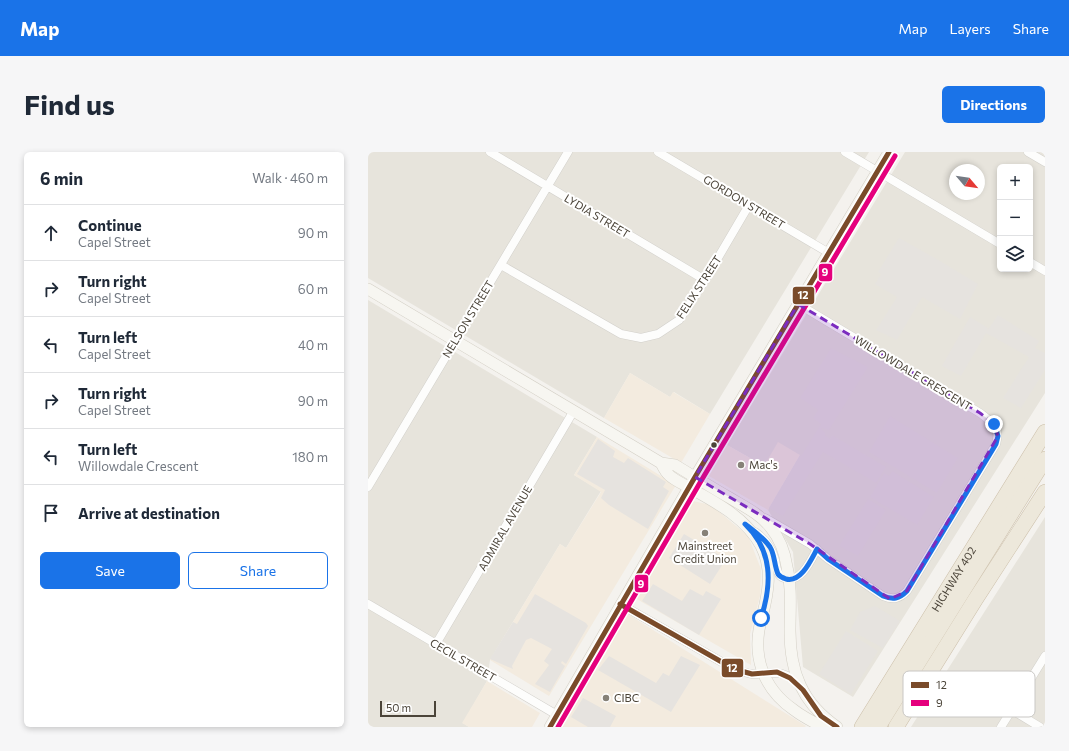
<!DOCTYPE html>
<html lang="en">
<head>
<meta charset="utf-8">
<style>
  :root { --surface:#fff; --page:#f6f6f7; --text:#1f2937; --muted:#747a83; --line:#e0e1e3; --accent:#1a73e8 }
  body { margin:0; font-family:Commissioner,sans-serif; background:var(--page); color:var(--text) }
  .controls { position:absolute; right:12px; top:12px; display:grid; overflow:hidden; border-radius:6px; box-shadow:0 2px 6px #0003 }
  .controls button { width:36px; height:36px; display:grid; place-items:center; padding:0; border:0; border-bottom:1px solid var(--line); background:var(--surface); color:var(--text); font:20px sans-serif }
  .compass { position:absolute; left:581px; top:12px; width:36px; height:36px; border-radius:50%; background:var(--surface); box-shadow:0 2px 6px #0003; rotate:119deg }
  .scale { position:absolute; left:12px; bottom:10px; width:56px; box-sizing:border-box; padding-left:4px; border:2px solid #4b4439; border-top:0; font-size:11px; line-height:14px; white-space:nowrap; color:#4b4439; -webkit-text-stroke:3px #fff; paint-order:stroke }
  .stop { position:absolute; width:12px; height:12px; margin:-9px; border:3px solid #1a73e8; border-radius:50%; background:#fff }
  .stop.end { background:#1a73e8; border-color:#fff; box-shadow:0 1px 4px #0008 }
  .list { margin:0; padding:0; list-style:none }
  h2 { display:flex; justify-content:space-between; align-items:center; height:52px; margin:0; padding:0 16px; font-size:17px }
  h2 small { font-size:13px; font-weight:400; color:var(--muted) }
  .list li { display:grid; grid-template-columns:26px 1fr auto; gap:12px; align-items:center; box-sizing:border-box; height:56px; padding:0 16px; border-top:1px solid var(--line) }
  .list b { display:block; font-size:15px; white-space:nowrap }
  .list p { margin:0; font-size:13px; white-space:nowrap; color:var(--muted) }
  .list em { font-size:13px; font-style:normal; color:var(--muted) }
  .actions { display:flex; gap:8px; padding:12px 16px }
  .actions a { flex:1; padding:9px 0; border:1px solid var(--accent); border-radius:6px; text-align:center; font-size:14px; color:var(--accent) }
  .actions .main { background:var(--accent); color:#fff }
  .icon { flex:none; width:22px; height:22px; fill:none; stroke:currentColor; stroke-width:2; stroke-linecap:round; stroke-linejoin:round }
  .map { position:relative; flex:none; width:677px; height:575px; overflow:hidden; border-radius:6px }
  header { display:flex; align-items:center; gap:24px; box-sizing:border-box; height:56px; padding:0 20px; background:var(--accent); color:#fff }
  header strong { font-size:19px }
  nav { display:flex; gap:22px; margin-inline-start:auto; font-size:14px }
  .intro { display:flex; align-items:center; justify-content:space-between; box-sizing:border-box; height:96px; padding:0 24px }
  h1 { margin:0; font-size:28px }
  .button { padding:10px 18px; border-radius:6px; background:var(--accent); color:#fff; font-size:14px; font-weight:700 }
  main { display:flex; gap:24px; padding:0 24px }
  aside { flex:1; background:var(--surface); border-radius:6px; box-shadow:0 2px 6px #0003 }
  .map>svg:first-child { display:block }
</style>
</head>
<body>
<header>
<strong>Map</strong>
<nav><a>Map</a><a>Layers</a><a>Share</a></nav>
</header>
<div class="intro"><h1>Find us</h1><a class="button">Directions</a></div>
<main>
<aside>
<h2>6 min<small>Walk · 460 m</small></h2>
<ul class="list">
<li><svg class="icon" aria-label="ahead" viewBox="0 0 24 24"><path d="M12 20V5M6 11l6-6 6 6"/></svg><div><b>Continue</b><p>Capel Street</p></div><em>90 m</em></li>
<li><svg class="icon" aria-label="right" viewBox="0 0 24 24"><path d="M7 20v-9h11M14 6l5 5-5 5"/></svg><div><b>Turn right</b><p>Capel Street</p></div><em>60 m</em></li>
<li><svg class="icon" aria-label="left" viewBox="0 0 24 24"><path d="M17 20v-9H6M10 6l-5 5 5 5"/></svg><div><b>Turn left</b><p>Capel Street</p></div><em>40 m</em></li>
<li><svg class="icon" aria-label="right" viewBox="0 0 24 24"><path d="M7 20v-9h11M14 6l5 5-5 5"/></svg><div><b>Turn right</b><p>Capel Street</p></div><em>90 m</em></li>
<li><svg class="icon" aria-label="left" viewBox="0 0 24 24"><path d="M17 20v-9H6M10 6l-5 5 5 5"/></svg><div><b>Turn left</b><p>Willowdale Crescent</p></div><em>180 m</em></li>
<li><svg class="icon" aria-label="arrive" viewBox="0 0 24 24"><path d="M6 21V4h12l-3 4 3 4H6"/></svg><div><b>Arrive at destination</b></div></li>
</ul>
<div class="actions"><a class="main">Save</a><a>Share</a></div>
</aside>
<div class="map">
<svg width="677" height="575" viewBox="0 0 677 575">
  <rect width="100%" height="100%" fill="#f4f2ee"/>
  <!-- residential -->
  <path fill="#e7e4dc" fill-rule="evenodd" d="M0,0H501L342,262L306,240L302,245L262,221L236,266L0,126Z
    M537,0H677V241L485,545L435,515L425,400L400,358L432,303L396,314L359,293ZM632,15H662V117H632ZM587,18H611V42H587Z
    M0,148L229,285L206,323L233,339L198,396L192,392L122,508L119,529L95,571L101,575H5L0,572Z
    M677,365V575H543Z"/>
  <!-- commercial -->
  <path fill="#f3ebdf" d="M262,221L302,245L305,240L342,262L313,311L236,266Z
    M229,285L308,333L181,544L122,508L192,392L198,396L233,340L206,323Z
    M410,290L432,303L400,358L341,324L359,293L396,314Z
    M325,349L343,353L380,384L393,417L392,444L382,482L383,513L267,446Z
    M258,461L438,574L437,575H193Z
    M119,529L172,561L164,575H101L94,571Z"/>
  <!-- parking -->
  <path fill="#e6e3df" d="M531,86L572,109L610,132L592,167L554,145L529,188L508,178L529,145L507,132L513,122L510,120Z
    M630,163L671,189L667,196L677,201V218L653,256L635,246L661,205L618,181L593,224L574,214L602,165L620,176L619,179Z
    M463,196L500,215L461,278L453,276L457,281V283L462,287L464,283L518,315L508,331L455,300L415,364L401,356L432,303L433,304L453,272L445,266L450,258L432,246Z
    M522,264L590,306L569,341L501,300Z
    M230,287L247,299L245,305L256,311L260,306L298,330L295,335L301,339L280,377L241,353L233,346L237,338L209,322Z
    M524,319L566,345L549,373L502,345L516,321L521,324Z
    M500,347L518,358L490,404L471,394Z
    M316,382L358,407L342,432L301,406Z
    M285,432L314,449L322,437L335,444L338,439L353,447L331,483L274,449Z
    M167,442L218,471L220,474L198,512L194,509L193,511L197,514L182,540L167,532L181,513L176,509L184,497L163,486L158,488L144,514L145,517L122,507L145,470L149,472Z
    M507,454L532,469L515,496L482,478L492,460Z
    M478,479L510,499L483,542L451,522Z
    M241,504L288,531L295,521L301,524L313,504L332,513L303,560L230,518Z
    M215,546L248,564L242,575H220L203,565Z"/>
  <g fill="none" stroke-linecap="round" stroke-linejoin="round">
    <!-- street casing -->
    <g stroke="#d2d0cb" stroke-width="9">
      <path id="street" d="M122,0L337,128
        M290,0L461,101
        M477,0L632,92
        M660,0L677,10
        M662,110L677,119
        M133,113L253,182L273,186L290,182L311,168L337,128L381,53
        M0,335L200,0
        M397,366L442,392L460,407L515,444C525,448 531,447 539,439L628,292C633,275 624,270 612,261L430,152
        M387,380C397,387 404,396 407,408C408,412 408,417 410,420C411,423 413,425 416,426C433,432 443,408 449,397
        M0,452L189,563
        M252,452L366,517C372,519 378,521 384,522C405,522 415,516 431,533
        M68,492L205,260
        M644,558L672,575
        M633,575L677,504"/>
    </g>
    <!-- secondary casing -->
    <g stroke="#d3cfc5" stroke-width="12">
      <path id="secondary" d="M0,137L273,299L293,311L307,313C325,324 343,335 362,346C377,355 392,362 403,376C412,387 417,401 419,415C424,436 422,457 422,479C422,520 434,551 469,575
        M293,311C295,315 297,320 301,323C306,328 315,332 322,336C349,351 378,366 393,394C405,417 400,442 394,465C383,502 394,536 426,558C435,565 445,570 455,575
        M182,575L327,325L521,0"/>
    </g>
    <!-- highway casing -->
    <g stroke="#ccbfa9" stroke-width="16">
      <g id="highway">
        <path id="s1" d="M494,575L677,280"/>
        <path d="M510,575L677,307"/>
        <path d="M528,575L607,448L677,340"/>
      </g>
    </g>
    <!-- street -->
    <use href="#street" stroke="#fdfdfc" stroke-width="8"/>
    <!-- secondary -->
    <use href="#secondary" stroke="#f7f6f1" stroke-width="11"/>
    <!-- highway -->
    <use href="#highway" stroke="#ede8db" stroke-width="15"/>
    <!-- bus-1 casing -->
    <g stroke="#fff" stroke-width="8">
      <path id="bus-1" d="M252,452L366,517L384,522L409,520L422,526L435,538L453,564L469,575
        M182,575L327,325L521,0"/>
    </g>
    <!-- bus-2 casing -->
    <g stroke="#fff" stroke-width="8">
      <path id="bus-2" d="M190,575L333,329L527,4"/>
    </g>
    <!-- bus-1 -->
    <use href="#bus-1" stroke="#7a4b2a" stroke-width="5"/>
    <!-- bus-2 -->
    <use href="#bus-2" stroke="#e5007d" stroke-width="5"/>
  </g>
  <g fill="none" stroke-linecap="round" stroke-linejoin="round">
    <!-- route -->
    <path stroke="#1a73e8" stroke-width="5" d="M393,466C404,432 405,399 377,372C386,379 396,386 402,395C407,403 406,413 410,422C412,425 415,426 418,427C433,431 443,408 449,397L460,407L515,444C525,448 531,447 539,439L628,292L630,284L626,272"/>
  </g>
  <!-- marked area -->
  <path fill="#7b2cbf" fill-opacity="0.2" stroke="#7b2cbf" stroke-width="3" stroke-dasharray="8 5" stroke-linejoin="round" d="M430,152L612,261L626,272L630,284L539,439L522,447L442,392L327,325Z"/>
  <!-- markers -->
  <circle fill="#4b4439" stroke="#fff" stroke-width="1.5" cx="346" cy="293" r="3.5"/>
  <g fill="#868178" stroke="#fff" stroke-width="1.5">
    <circle cx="373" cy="313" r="4"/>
    <circle cx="337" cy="381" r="4"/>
    <circle cx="238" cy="546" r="4"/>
  </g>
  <g text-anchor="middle" stroke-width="4" stroke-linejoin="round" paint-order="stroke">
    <!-- street labels -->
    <g font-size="11" fill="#4b4439" stroke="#fff">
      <text transform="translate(376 50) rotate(31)" y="4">GORDON STREET</text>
      <text transform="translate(229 64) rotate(31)" y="4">LYDIA STREET</text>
      <text transform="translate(331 135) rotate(-57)" y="4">FELIX STREET</text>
      <text transform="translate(100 167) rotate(-59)" y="4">NELSON STREET</text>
      <text transform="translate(545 221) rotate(31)" y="4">WILLOWDALE CRESCENT</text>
      <text transform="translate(137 376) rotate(-60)" y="4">ADMIRAL AVENUE</text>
      <text dy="4" stroke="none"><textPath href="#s1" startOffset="174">HIGHWAY 402</textPath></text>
      <text transform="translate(95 508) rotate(30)" y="4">CECIL STREET</text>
    </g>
    <!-- poi labels -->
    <g font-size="11" fill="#4b4439" stroke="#fff" text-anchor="start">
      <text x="381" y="317">Mac's</text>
      <text x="337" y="398" text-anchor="middle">Mainstreet<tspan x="337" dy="13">Credit Union</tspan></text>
      <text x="246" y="550">CIBC</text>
    </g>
  </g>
  <!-- legend -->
  <rect x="535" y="519" width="132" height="46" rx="6" fill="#fff" stroke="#c9c7c4" stroke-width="1"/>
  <rect x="543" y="530" width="18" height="6" fill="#7a4b2a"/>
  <rect x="543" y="548" width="18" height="6" fill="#e5007d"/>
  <g font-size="11" fill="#4b4439">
    <text x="568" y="537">12</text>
    <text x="568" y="555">9</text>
  </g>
  <g stroke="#fff" stroke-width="1.5">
    <rect x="450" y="111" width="15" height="19" rx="4" fill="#e5007d"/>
    <rect x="424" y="134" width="23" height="19" rx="4" fill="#7a4b2a"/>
    <rect x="266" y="422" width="15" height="19" rx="4" fill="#e5007d"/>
    <rect x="353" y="506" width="23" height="20" rx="4" fill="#7a4b2a"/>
  </g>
  <g font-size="11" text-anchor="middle" font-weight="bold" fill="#fff">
    <text x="457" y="124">9</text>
    <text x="435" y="147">12</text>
    <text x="273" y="436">9</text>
    <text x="364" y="520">12</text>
  </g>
</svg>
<div class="controls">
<button>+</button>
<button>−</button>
<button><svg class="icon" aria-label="layers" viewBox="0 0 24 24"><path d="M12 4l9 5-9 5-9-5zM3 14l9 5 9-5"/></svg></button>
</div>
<svg class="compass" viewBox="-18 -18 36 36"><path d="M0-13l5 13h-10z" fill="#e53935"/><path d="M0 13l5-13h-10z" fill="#747a83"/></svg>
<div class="scale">50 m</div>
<div class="stop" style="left:393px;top:466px"></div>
<div class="stop end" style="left:626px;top:272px"></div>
</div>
</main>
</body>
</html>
